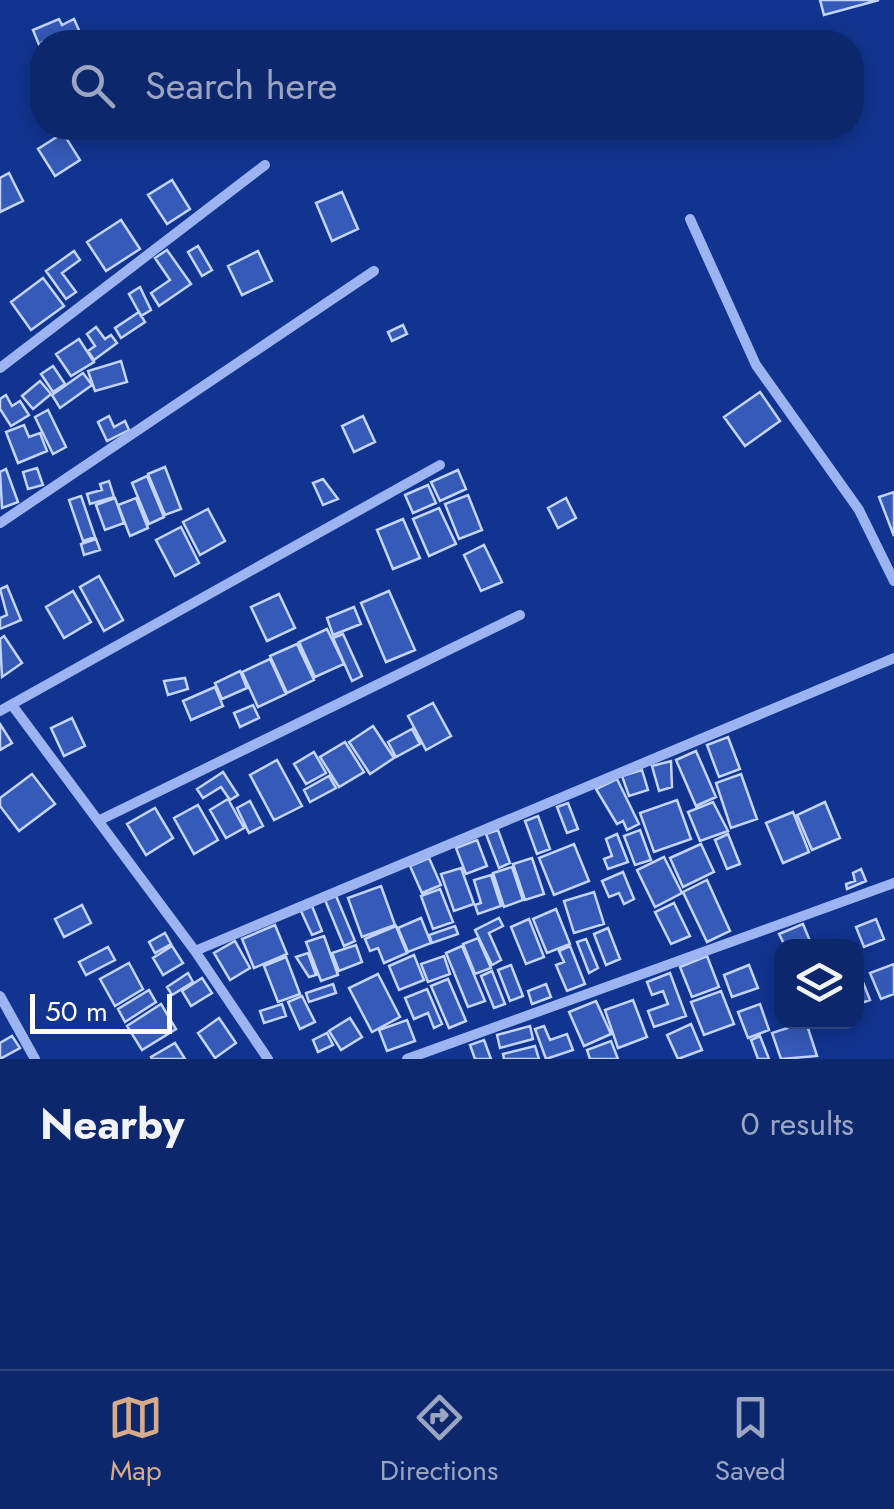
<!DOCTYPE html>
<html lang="en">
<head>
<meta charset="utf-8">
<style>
  :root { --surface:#0d276c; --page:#1b3374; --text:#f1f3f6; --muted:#9aa5c2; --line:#2d447f; --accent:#d6ab8b }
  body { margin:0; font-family:Jost,sans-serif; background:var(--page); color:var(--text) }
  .controls { position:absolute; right:30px; bottom:30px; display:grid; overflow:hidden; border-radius:20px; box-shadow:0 5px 25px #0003 }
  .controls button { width:90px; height:90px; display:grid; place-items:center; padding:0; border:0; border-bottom:2px solid var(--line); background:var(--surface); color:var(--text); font:50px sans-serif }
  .scale { position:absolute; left:30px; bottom:25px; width:142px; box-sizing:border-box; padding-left:10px; border:5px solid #fff; border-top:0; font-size:28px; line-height:35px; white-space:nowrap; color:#fff; -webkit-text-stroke:8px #113490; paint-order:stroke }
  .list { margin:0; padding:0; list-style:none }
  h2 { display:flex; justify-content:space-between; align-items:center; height:130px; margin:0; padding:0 40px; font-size:42px }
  h2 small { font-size:32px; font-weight:400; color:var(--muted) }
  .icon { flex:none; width:55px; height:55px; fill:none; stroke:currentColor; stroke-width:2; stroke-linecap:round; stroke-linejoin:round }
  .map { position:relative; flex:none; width:894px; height:1059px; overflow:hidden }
  .search { position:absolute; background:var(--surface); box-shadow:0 5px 25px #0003; left:30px; right:30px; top:30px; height:110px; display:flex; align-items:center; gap:25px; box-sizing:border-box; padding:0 35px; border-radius:40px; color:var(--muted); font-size:38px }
  .sheet { height:310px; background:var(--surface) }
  nav { display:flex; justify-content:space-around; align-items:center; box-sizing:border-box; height:140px; border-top:2px solid var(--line); background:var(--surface); font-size:28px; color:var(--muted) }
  nav a { display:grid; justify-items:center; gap:5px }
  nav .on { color:var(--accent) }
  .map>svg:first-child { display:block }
</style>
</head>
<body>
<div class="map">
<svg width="894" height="1059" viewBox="0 0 894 1059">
  <rect width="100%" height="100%" fill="#113490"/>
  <!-- building -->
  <path fill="#355ab8" stroke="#c3d4fd" stroke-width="2.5" d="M820,0H879L824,15Z
    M59,19L62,25L74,19L82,37L42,42V52L33,30Z
    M63,133L80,160L55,176L38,149Z
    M9,173L23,201L0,212V178Z
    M172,180L190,209L167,224L148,195Z
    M342,192L358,229L332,241L316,203Z
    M121,220L140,249L106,271L87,242Z
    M198,246L212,270L202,276L188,252Z
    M167,250L191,284L159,306L151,293L170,280L155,258Z
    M74,251L80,260L62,273L76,292L66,299L46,271Z
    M258,251L272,281L242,295L228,266Z
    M43,278L64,306L31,330L11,302Z
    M140,287L151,310L141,316L129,294Z
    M139,312L145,322L121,338L115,328Z
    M403,325L407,334L392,341L388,332Z
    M96,327L105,339L111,335L117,343L94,360L88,351L95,346L87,334Z
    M79,339L94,362L71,376L56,354Z
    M121,361L127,382L95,391L88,371Z
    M53,366L65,384L53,392L41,374Z
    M83,373L92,385L60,408L52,395Z
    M40,381L51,394L33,409L22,396Z
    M760,392L780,421L745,446L724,417Z
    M6,395L12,406L20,401L29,415L11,426L0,409V399Z
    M48,410L66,447L53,454L35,417Z
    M109,416L114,427L125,421L129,430L107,441L98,422Z
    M363,416L375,442L354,452L342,426Z
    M24,425L29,437L40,433L47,451L18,463L6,432Z
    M165,467L181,509L165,515L148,474Z
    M37,468L43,485L28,489L23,472Z
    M6,469L18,502L2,508L0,472Z
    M458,470L466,489L440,501L431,482Z
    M147,476L164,517L149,524L132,483Z
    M323,479L338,499L323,505L313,483Z
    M109,481L114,497L90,504L87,494L102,490L100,484Z
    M428,485L436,503L413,513L405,495Z
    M894,492V536L879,497Z
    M468,495L482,530L459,539L445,504Z
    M81,496L95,537L83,541L69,500Z
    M115,498L124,523L105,530L96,505Z
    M136,498L148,528L130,536L118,505Z
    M566,498L576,518L558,528L548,508Z
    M439,508L456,544L429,556L413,519Z
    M208,509L225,541L200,555L183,522Z
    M403,519L420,558L393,569L377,530Z
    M181,527L199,563L175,576L156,540Z
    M96,539L100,550L84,555L81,544Z
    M484,545L502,582L481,591L464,555Z
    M99,576L123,620L104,631L80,587Z
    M7,586L21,620L0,629V618L7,615L0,589Z
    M73,591L91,622L64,638L46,607Z
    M389,591L415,650L386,662L361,603Z
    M279,594L295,628L267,641L251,607Z
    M354,607L361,624L333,635L327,618Z
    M327,629L344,664L315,677L299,642Z
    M343,634L362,676L352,681L333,638Z
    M4,636L22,663L2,677L0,639Z
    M297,644L314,680L287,693L270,656Z
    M270,659L286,694L258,707L242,672Z
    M240,671L247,688L222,699L215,683Z
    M185,678L188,689L168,695L164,681Z
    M215,687L223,706L191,720L183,701Z
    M433,703L451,736L426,750L408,716Z
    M253,705L259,718L240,727L234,713Z
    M72,718L85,746L64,756L51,728Z
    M0,724L12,743L0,750Z
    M373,726L394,758L370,774L349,742Z
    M412,729L420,744L396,757L388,742Z
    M728,737L740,769L719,777L707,745Z
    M345,742L364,772L339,787L320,757Z
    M696,751L716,797L696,806L676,760Z
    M314,752L326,773L306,784L294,764Z
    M277,760L302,806L274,820L250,775Z
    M671,761L672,787L659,791L652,766Z
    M642,770L648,790L629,796L622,776Z
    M223,772L238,795L230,800L221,787L203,798L197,789Z
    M32,774L55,804L19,831L0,806V798Z
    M741,774L757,819L731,828L716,783Z
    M329,776L336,788L310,802L304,790Z
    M617,779L639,824L627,830L623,821L617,824L596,789Z
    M228,799L244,828L226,838L210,810Z
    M677,800L691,839L654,852L640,813Z
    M250,801L263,826L249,833L237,808Z
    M713,802L728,831L700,841L688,812Z
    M825,802L840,838L812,850L797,815Z
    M568,803L578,829L567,833L557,807Z
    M198,805L218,840L194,854L174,818Z
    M155,808L173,838L146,855L127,824Z
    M793,812L809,852L783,863L766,823Z
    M538,816L550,849L537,854L525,821Z
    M498,830L510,863L499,868L486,834Z
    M640,830L651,860L635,865L624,836Z
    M617,834L628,862L608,869L604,859L612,856L606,839Z
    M728,834L740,864L727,869L715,840Z
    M477,840L487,866L466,874L456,848Z
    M574,844L589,881L554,895L539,858Z
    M701,844L714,872L683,887L670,858Z
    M664,857L682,893L655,907L637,870Z
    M429,858L441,885L422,893L410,866Z
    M532,858L544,894L525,900L513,864Z
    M512,867L523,900L504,907L493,873Z
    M461,868L474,904L454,911L441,874Z
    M861,869L866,881L847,889L846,884L855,881L853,873Z
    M623,872L634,899L624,904L619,893L609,897L602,881Z
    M491,875L501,906L478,914L475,905L481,903L474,880Z
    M707,880L730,931L707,942L683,892Z
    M381,886L395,925L362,937L348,898Z
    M440,889L453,922L433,929L421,896Z
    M594,892L604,924L574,933L564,901Z
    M336,896L355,941L344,946L325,900Z
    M674,903L690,936L671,944L655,912Z
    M82,905L91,923L64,937L55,919Z
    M312,906L322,931L312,935L301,911Z
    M556,909L570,944L547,953L533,919Z
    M421,918L431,943L408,952L398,928Z
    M499,918L503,926L489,933L501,960L492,965L475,930Z
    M529,919L544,957L526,964L511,927Z
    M876,919L884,939L864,947L856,927Z
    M803,924L812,946H785L779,934Z
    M275,925L287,954L254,968L242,939Z
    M396,926L407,953L384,963L378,948L370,951L365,939Z
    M455,926L458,934L432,943L429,935Z
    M608,928L620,959L606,965L594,934Z
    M165,933L171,944L155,953L149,942Z
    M324,936L338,975L321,981L306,942Z
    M478,938L491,968L475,974L463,944Z
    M586,939L598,968L589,973L577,942Z
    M235,941L250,968L230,980L214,953Z
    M356,945L362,962L339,971L332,953Z
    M172,946L183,963L163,975L153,958Z
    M462,946L485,1001L468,1007L446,953Z
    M570,946L585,984L567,991L556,965L564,962L559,951Z
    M108,947L115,960L86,975L79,962Z
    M308,953L316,975L309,977L296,957Z
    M414,955L424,980L399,990L389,966Z
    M444,956L450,974L428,982L421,964Z
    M707,956L719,987L692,997L680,967Z
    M286,957L300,994L278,1002L264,966Z
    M129,963L143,989L115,1006L100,979Z
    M894,964V994L881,999L870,973Z
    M511,965L523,996L510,1001L498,970Z
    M749,965L758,988L732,997L724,975Z
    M492,971L505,1004L494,1008L481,976Z
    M859,972L870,1000L856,1005V973Z
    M188,973L193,982L172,995L167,987Z
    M670,973L686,1016L654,1027L648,1011L668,1004L663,991L652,995L647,982Z
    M378,974L400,1017L372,1032L349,988Z
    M202,978L212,993L191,1006L182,991Z
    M448,979L466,1021L449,1028L431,986Z
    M333,984L336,993L309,1002L306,993Z
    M546,984L551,997L532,1004L528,991Z
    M427,989L442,1024L434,1028L428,1013L414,1019L405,998Z
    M149,990L156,1002L125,1022L118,1009Z
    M721,991L734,1024L704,1035L691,1002Z
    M302,996L315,1022L300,1029L288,1002Z
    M633,1000L647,1037L618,1048L605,1010Z
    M596,1001L611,1034L584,1046L569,1012Z
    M161,1004L176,1029L142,1050L127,1026Z
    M282,1004L286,1016L264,1023L260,1011Z
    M760,1004L769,1030L748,1038L738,1012Z
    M219,1018L236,1043L215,1058L198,1033Z
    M350,1018L362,1037L341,1050L329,1031Z
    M407,1020L415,1041L387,1051L379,1030Z
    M806,1022L817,1056L781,1059L772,1033Z
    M691,1024L702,1050L678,1059L667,1035Z
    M530,1026L533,1039L500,1048L497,1035Z
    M544,1026L550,1040L567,1034L573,1050L546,1059L535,1029Z
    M327,1033L333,1045L318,1052L313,1040Z
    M12,1036L20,1048L0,1059V1043Z
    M760,1036L769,1059H758L751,1040Z
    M484,1040L491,1059H475L470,1045Z
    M611,1041L618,1059H590L587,1050Z
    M175,1043L185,1059H152L151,1057Z
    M535,1046L539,1059H504L503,1054Z"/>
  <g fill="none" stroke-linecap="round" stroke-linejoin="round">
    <!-- minor -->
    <path stroke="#9cb5f2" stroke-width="10" d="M690,219L756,365L859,510L894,581
      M0,368L265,165
      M0,523L374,271
      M12,705L195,951L268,1059
      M0,711L440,465
      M98,821L520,615
      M195,951L894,658
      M0,996L35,1059
      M407,1059L894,883"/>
  </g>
</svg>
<div class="controls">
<button><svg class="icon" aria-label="layers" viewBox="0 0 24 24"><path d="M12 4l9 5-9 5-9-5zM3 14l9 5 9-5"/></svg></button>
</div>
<div class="scale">50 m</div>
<div class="search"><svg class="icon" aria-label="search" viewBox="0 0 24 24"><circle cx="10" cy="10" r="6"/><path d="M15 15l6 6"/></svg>Search here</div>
</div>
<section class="sheet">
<h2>Nearby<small>0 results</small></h2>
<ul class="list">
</ul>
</section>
<nav>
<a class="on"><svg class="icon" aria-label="map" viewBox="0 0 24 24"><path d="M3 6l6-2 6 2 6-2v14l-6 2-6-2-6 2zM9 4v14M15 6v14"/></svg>Map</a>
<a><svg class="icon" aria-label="directions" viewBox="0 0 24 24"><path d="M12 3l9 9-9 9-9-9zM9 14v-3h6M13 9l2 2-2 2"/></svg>Directions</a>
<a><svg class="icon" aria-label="saved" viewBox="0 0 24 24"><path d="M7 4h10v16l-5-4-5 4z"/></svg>Saved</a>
</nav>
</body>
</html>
